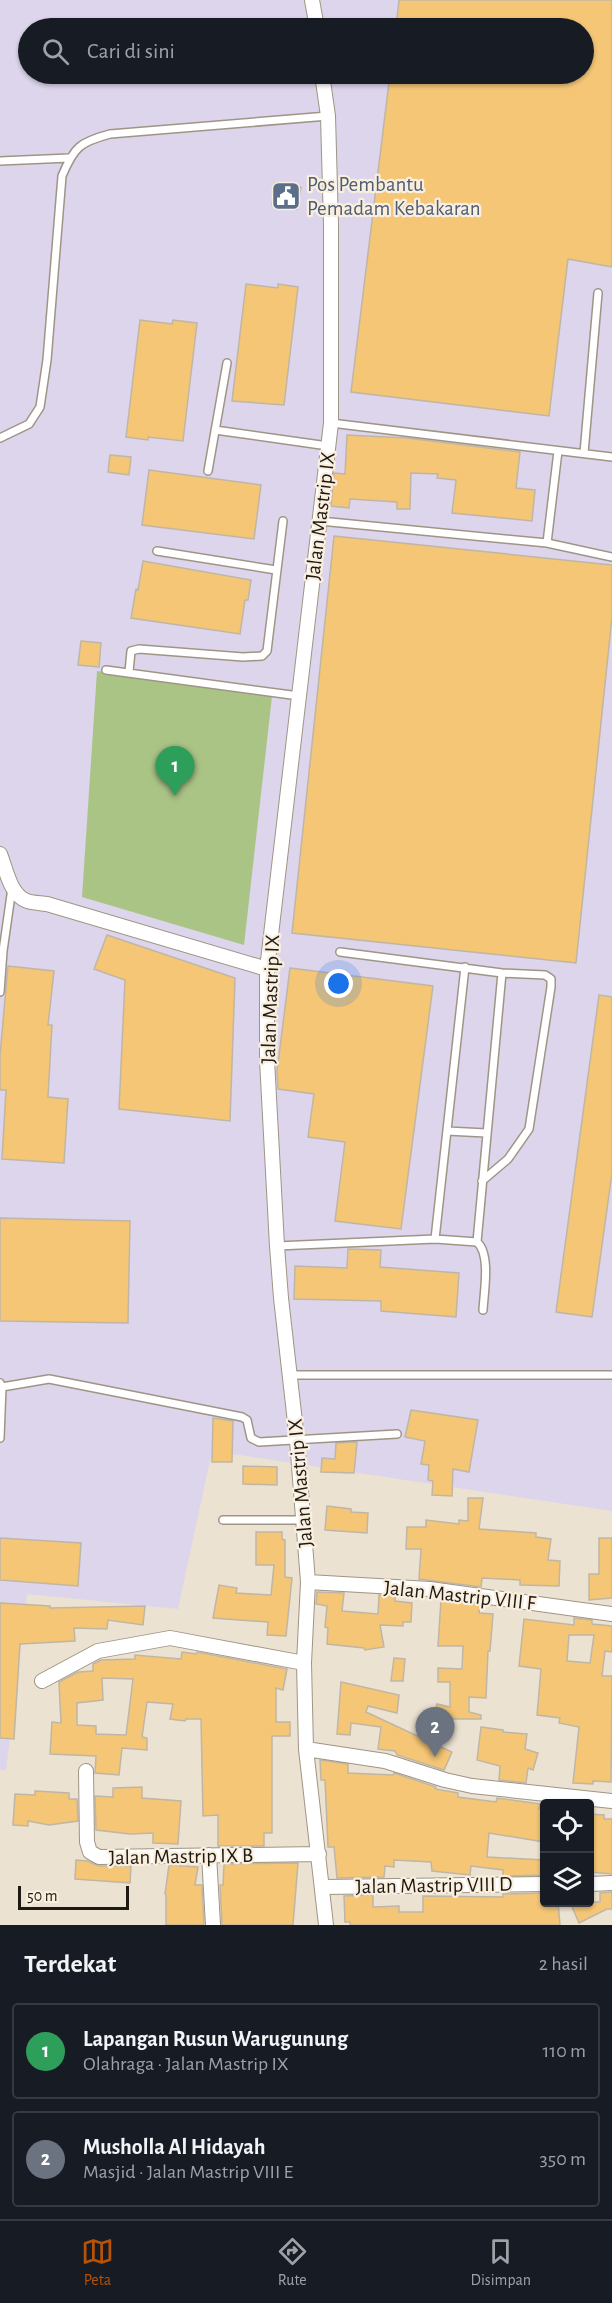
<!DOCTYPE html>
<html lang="id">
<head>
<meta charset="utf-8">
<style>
  :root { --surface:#171b24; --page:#242831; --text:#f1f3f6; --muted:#9ea1a6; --line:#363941; --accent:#b45309 }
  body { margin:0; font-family:"Alegreya Sans",sans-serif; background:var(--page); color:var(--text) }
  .controls { position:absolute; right:18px; bottom:18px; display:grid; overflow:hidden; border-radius:6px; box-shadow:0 2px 4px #0004 }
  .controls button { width:54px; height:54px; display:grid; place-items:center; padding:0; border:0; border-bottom:2px solid var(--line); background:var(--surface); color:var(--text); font:30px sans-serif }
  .scale { position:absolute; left:18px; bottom:15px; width:111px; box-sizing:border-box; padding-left:6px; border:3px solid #1d1a14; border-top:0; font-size:16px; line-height:21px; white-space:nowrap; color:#1d1a14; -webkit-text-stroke:4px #faefde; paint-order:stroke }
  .you { position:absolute; left:339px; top:984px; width:21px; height:21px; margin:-15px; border:4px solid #fff; border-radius:50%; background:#1a73e8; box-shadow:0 0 0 9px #1a73e833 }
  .badge { display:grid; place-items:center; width:39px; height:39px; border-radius:50%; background:var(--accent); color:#fff; font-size:20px; font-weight:700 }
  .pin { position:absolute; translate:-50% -50px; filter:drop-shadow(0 2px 3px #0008) }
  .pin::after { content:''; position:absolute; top:32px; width:21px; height:18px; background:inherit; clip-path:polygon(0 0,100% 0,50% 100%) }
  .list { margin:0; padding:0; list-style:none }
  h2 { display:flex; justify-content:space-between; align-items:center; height:78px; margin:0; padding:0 24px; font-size:26px }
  h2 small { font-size:20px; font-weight:400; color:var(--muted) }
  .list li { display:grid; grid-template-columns:39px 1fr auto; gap:18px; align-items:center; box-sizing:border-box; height:96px; margin:0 12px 12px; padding:0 12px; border:2px solid var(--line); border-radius:6px }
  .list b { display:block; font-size:22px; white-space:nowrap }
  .list p { margin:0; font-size:20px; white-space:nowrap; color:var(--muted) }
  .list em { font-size:20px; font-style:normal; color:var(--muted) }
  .icon { flex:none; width:33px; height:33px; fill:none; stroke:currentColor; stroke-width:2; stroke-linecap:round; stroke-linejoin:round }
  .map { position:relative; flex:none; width:612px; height:1925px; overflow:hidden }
  .search { position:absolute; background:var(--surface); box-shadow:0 2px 4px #0004; left:18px; right:18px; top:18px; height:66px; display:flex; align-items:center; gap:15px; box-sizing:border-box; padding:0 21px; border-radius:33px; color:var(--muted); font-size:22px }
  .sheet { height:294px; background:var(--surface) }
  nav { display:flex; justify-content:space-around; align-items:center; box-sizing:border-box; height:84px; border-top:2px solid var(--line); background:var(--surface); font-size:16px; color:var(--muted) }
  nav a { display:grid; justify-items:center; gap:3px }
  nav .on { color:var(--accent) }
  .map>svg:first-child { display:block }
</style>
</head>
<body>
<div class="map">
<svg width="612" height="1925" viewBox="0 0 612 1925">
  <rect width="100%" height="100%" fill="#ece2d1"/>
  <!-- industrial -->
  <path fill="#dcd5eb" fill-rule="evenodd" d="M0,0H612V1511L212,1451L178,1609L27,1594L6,1770H0ZM28,28H584V74H28Z"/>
  <!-- green -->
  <path fill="#aac486" d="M97,671L272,696L244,945L82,897Z"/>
  <!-- building -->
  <path fill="#f4c676" stroke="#c0b6a5" stroke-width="1.5" fill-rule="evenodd" d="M399,0H612V267L568,259L549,416L351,392L390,74H584V28H396Z
    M275,183L301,187L297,209L272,204Z
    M246,284L278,288V284L298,287L284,405L232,401Z
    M140,320L172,324L173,320L197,323L183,441L148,437V440L126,437Z
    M347,435L407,438L520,452L516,488L535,490L532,521L452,513L456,480L437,478L438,474L411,473L410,509H397V502L350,499L349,508L331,506L334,473L345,474Z
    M110,455L131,457L129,475L108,472Z
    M149,470L261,485L254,539L142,525Z
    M334,536L612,565V617L576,963L292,933Z
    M143,561L251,580L248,600H245L240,634L131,618L136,589L138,590Z
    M81,641L101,643L99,667L78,665Z
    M107,935L235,978L230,1121L119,1109L125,980L94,969Z
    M8,966L54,971L48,1025H52L48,1097L68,1099L64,1163L2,1159L6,1090H0V1055Z
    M290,968L433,986L401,1229L335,1221L345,1142L308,1137L314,1094L278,1089L277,1071Z
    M599,995L612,997V1173L592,1317L556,1312Z
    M0,1218L130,1221L128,1323L0,1321Z
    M348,1249L381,1250L380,1267L459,1273L456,1317L381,1311V1301L294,1299L295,1266L347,1268Z
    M411,1410L478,1420L469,1472L453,1469L452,1496L432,1495L433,1481L428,1480L429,1465L421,1464L425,1441L405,1437Z
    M213,1418L233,1421L232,1462H212Z
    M357,1442L354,1473L321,1472L322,1458L335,1459L336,1443Z
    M243,1466L277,1467V1485L243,1484Z
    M468,1498H483L479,1529L536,1533V1537L551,1539L548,1560L560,1561L559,1586L520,1585V1580L482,1578L481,1587L419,1579L421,1549H406L407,1527H426V1520L459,1524V1520L468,1521Z
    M327,1506L351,1509V1512L368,1513L367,1533L325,1530Z
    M256,1532H282V1539L285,1540V1577L292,1578L286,1636L267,1635L268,1622L213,1618L219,1585L237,1588L236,1593L271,1595L274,1565H256Z
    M0,1538L81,1543L78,1586L0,1580Z
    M599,1538H612V1598L589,1600V1574H599Z
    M317,1592L344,1593L342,1611L378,1614L379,1595L395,1596V1601L412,1603L411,1622H403V1626L380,1625L384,1647L365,1650L364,1648L327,1644L328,1628L325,1627L327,1606L316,1604Z
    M441,1600L480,1605L479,1613L493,1614L490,1651H488L486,1698L469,1697V1712L481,1715V1719H447L446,1725L432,1721L437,1704L450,1707V1682H438V1668L462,1669L463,1646H438Z
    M0,1603L50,1606V1608L145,1606L143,1625L108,1620L107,1629L74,1628L75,1641L20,1644L14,1739L0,1738Z
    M574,1618L592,1620V1624L612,1626V1652L605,1651L602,1676H612L611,1782L593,1781V1784L573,1783L579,1727L559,1723L560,1718L537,1715L541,1669L519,1666L524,1619L574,1625ZM569,1635H594L590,1663L567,1661Z
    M182,1652L196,1654L197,1652L287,1669L283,1690L276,1688V1722H290V1736H272V1833H264V1846H218V1815L203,1816L201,1719H186L185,1721L170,1719L173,1704L147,1702L142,1737L147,1738V1750L122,1748L119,1775L95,1773L96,1756L50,1754L52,1722L61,1723L59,1682L78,1672L93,1671V1664L101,1660L135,1659V1655L181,1659ZM102,1678L133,1679L126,1735L96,1734V1726L77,1725V1703L103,1700Z
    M394,1658L405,1659L403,1681H391Z
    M341,1682L399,1695L397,1713L368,1706L366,1712L452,1752L444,1770L397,1755L395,1751L378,1749L381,1727L351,1723L350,1735L337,1734Z
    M481,1727L503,1730V1732L527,1734L525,1749L538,1753L533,1770L528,1768L526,1783L499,1780L500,1766L477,1760Z
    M320,1760L348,1764V1773L393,1775L394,1773L436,1787L435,1789L458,1793V1797L496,1802L497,1798L540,1804L539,1809L544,1810V1842L489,1833L487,1857L544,1860V1875L503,1876V1870L471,1866L470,1875L432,1871L431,1862L394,1860V1867L385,1866L384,1877L337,1878L334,1847H328L325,1780H321Z
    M142,1787V1798L181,1801L178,1844L153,1843V1833L130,1834L96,1830L95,1796L113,1797V1788Z
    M35,1791L69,1793V1799H77L78,1821L49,1825L28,1821V1826L13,1825L15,1794L35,1795Z
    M590,1814L604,1815V1819H612V1874L590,1872Z
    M76,1860L87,1861L99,1866H131L130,1883L75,1879Z
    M298,1863L293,1925H222L220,1885H223L224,1864Z
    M169,1865L198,1867L195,1885H202L204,1925H166V1895L165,1894Z
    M612,1892V1909H607L579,1923L570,1902H600V1893Z
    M544,1893V1902H558L560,1925H350V1922H345L344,1896L373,1895V1907L399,1906V1912H423V1896L503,1897V1894Z"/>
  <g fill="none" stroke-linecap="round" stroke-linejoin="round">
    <!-- service casing -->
    <g stroke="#9f9585" stroke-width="10">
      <path id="service" d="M0,161L69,158
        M331,423L612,457
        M215,430L328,446
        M0,438L29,424L40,407L47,360L62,176C74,147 80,142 110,134L328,116
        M584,453L598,293
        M208,471L227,363
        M320,521L547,543L612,557
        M547,543L558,451
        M157,551L276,570
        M106,670L299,696
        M129,672L131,651L139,649L243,657L262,656L267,651L283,521
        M340,952L502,973L545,975L551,979V987L529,1129L508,1159L482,1181
        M0,992L3,951L12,888
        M447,1131L486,1133
        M435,1239L465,967
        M477,1242L502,973
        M277,1246L435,1239L477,1242C491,1254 484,1292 483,1310
        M290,1375H612
        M0,1383L2,1387L49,1379L242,1417L247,1420L251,1438L259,1442L397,1434
        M0,1438L2,1387
        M223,1520H305"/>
    </g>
    <!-- minor casing -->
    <g stroke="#9f9585" stroke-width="16">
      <path id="minor" d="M312,0L317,28
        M322,74L328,116L331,225V423L267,969V1060L277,1246L281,1298L297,1440L308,1582L304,1663L306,1749L326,1925
        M0,854C6,869 10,895 27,901C33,903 41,903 47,904L267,969
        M308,1582L430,1589L612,1614
        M42,1681L98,1651L170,1638L304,1663
        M306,1749L385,1761L445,1780L472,1786L612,1801
        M86,1771L87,1842L90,1852L99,1857L319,1854
        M209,1855L213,1925
        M590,1884L612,1883
        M323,1887L544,1884"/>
    </g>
    <!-- service -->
    <use href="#service" stroke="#fff" stroke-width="7"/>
    <!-- minor -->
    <use href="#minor" stroke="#fff" stroke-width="14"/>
  </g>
  <!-- icons -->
  <defs>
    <g id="civic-square" transform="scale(1.5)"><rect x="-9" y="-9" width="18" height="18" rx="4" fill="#5c6f8a" stroke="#faefde"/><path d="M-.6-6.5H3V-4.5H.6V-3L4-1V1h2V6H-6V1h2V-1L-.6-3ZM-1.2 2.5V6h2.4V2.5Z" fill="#fff"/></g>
  </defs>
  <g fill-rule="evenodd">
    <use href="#civic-square" x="286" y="196"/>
  </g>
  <g text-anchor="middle" stroke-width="4.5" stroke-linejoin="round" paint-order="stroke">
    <!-- service labels -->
    <g font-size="21" fill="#4e5e75" stroke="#faefde" text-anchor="start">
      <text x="307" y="191">Pos Pembantu<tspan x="307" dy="24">Pemadam Kebakaran</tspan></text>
    </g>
    <!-- street labels -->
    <g font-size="21" fill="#1d1a14" stroke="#faefde">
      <text transform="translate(320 516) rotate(-83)" y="7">Jalan Mastrip IX</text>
      <text transform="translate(270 999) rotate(-88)" y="7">Jalan Mastrip IX</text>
      <text transform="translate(300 1483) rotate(-95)" y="7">Jalan Mastrip IX</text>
      <text transform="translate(460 1595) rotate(6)" y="7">Jalan Mastrip VIII F</text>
      <text transform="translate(181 1856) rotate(-1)" y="7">Jalan Mastrip IX B</text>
      <text transform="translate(434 1885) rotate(-1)" y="7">Jalan Mastrip VIII D</text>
    </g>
  </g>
</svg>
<div class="controls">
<button><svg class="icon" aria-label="locate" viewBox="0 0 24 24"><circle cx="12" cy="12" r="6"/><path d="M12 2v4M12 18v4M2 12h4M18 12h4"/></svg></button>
<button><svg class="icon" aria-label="layers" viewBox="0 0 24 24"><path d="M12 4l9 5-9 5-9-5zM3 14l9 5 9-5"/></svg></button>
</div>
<div class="scale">50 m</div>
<div class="you"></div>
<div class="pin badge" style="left:175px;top:796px;background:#2e9e5b">1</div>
<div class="pin badge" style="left:435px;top:1757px;background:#6b7280">2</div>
<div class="search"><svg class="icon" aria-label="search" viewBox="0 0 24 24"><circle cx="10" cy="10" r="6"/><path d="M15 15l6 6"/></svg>Cari di sini</div>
</div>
<section class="sheet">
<h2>Terdekat<small>2 hasil</small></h2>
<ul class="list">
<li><span class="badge" style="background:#2e9e5b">1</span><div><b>Lapangan Rusun Warugunung</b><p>Olahraga · Jalan Mastrip IX</p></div><em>110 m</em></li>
<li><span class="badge" style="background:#6b7280">2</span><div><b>Musholla Al Hidayah</b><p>Masjid · Jalan Mastrip VIII E</p></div><em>350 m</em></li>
</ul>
</section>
<nav>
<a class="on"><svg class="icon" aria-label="map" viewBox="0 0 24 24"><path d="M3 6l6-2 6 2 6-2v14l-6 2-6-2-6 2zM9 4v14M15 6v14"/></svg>Peta</a>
<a><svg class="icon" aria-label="directions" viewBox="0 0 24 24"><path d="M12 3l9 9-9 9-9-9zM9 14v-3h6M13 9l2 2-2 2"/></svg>Rute</a>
<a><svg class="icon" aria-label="saved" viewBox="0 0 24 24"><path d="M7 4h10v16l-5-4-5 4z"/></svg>Disimpan</a>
</nav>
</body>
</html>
